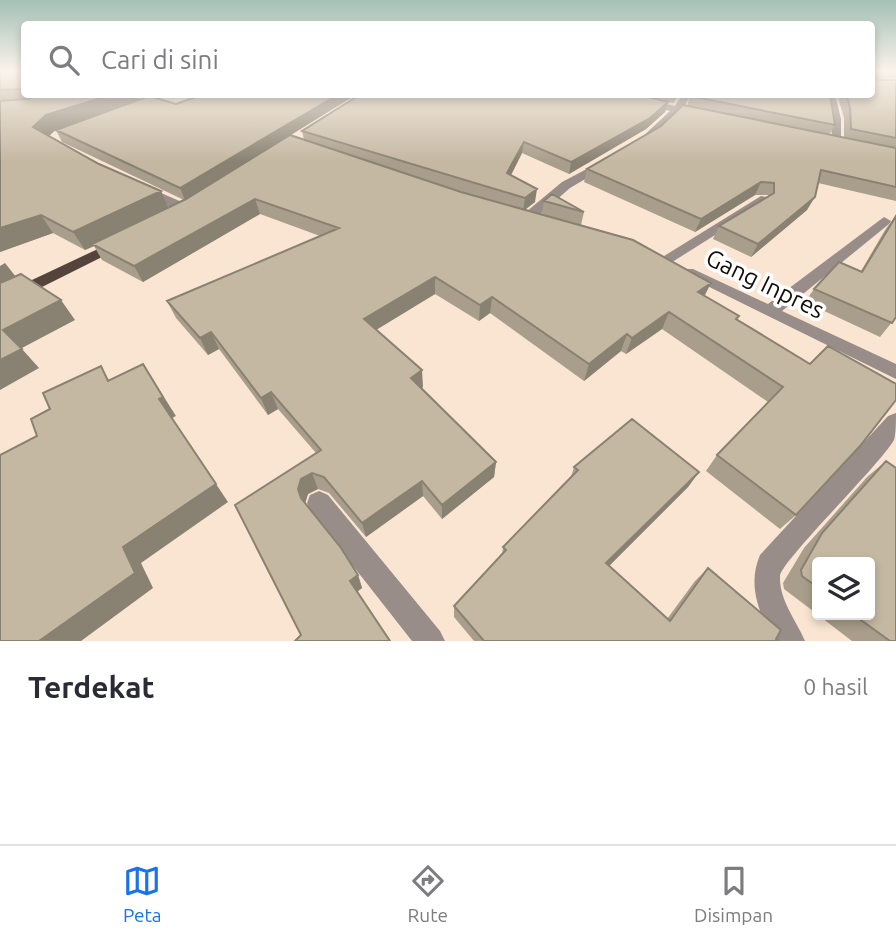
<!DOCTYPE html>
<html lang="id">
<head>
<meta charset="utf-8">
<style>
  :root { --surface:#fff; --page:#f2f2f3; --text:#2b2b33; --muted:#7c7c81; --line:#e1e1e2; --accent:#1a73e8 }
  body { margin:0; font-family:Ubuntu,sans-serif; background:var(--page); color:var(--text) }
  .controls { position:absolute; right:21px; bottom:21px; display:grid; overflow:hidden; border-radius:7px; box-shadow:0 4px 10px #0003 }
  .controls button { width:63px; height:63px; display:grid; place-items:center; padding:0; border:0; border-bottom:2px solid var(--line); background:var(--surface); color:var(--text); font:35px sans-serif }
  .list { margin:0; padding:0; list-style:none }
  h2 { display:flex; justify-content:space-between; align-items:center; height:91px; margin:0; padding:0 28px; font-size:30px }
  h2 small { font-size:23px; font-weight:400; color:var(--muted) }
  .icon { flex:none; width:38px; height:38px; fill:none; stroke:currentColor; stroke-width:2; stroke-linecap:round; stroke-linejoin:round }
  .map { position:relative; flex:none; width:896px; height:641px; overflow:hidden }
  .search { position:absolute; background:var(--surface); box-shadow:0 4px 10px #0003; left:21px; right:21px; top:21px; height:77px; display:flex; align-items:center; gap:18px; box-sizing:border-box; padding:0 24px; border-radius:7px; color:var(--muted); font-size:26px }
  .sheet { height:203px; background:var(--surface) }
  nav { display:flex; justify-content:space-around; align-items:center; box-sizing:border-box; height:98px; border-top:2px solid var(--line); background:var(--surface); font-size:19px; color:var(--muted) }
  nav a { display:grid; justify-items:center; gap:4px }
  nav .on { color:var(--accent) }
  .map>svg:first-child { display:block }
</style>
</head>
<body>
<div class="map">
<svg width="896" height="641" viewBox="0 0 896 641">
  <rect width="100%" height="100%" fill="#f9e5d2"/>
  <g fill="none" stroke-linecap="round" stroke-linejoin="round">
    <!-- minor -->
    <path fill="#988d88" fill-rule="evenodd" d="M600,94H619L675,106L683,94H692L683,108L706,115L701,118L679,113L644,144L640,143V139L670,111Z
      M826,94H835L841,119V145L832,143L831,119Z
      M604,160L614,162L570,188L530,223H520V217L562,182Z
      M145,186L191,206L193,209L191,212H181L141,193L139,190Z
      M761,196L766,197V203L669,264L664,266L656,261Z
      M884,217L891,221L889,224L782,311L896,364V379L679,272L681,269H693L768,304Z
      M896,413C896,421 896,433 894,440C879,466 781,561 780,576C779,600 796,620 805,641H774C759,613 747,585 760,555L888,416Z
      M319,491L328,495L440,631L445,641H412L310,511L307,503L310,495Z"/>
    <!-- major -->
    <path fill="#55443b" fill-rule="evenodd" d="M117,240L122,241L124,244L122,247L0,308V295Z"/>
  </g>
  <!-- wall -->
  <path fill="#a99e8b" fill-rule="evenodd" d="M0,72H24V94H137L139,100L176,104L204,94H357L291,135L304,140L302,131L361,94H679L673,103L668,102L665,112L646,129L569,174L522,153L511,175L535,202L525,210L542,214L544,201L584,212L581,225L705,296L737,320L810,364L796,515L780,529L706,471L717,455L768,402L662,329L626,354L621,351L584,381L490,313L479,321L435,294L376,330L423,387L421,388L496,462L494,477L442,519L423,496L366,537L329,493L318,489L308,494L305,502L358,575L362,588L301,635L235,505L316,453L278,409L268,415L219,349L208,355L176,318L167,301L320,236L260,214L143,282L102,260L94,246L85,250L53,233L0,252ZM56,130L62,142L184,200L168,207L161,191L99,164L49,136ZM416,177L482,198L461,192Z
    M872,72H896V78L877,79L896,80V201L818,183L807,210L751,257L713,239L719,226L768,196V195H755L695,232L584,182L587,169L661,126L687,106L690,96L835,125L829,135L844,138V118L837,94H872Z
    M896,215V317L880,337L805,302L814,289L861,271L885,230Z
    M886,461L896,641H852L818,615H870L817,562V614L784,589L783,583L804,548L867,477Z
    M574,467L699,472L688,487L609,566L667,619L695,581L708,568L779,641H474L454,617V606L502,555L503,547L571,477Z"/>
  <!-- shaded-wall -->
  <path fill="#898171" d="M28,94H60L33,103Z
    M114,94H137L140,103L55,130L42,143L33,127L46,115Z
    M339,94H357L185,200L180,188Z
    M676,94H679L673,103Z
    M668,102L665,112L646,129L569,174L571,162Z
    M524,142L522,153L506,185L507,173Z
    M761,182L755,195L695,232L701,219Z
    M537,189L535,202L523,211L525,198Z
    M161,191L169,209L92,244L94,246L85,250L73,232Z
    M815,197L807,210L751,257L758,244Z
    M255,199L260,214L143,282L134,266Z
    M41,215L53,233L0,252V228Z
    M5,263L20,282L0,292V266Z
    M435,277V294L366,336L364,319Z
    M711,283L703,299L698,292Z
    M492,297L490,313L479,321L480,305Z
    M61,300L75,320L20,349L3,330Z
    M669,312L662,329L626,354L632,338Z
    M211,332L219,349L208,355L200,338Z
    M627,334L621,351L584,381L589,364Z
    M22,349L39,368L0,390V360Z
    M143,364L176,416L172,418L228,502L141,563L153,588L81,641H39L123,547L159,399Z
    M422,370L423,387L413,394L411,378Z
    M271,392L278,409L268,415L261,398Z
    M496,462L494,477L442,519V505Z
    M699,472L688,487L599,576L606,563Z
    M312,473L318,489L308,494L305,504L298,489L301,479Z
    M422,481L423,496L366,537L362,523Z
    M358,575L362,588L354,594L350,581Z"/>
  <!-- building -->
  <path fill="#c4b8a2" stroke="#898171" stroke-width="2" d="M0,72H24V89L0,90Z
    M872,72H875V77L878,80H896V138L851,129L850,108L846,94H872Z
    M42,94H114L46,115L33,127L99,164L161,191L73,232L41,215L0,228V101L27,99Z
    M204,94H339L180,188L56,130L149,96L176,104Z
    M361,94H637L668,102L650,118L571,162L524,142L507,173L537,189L525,198L302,131Z
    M691,94H830L835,125L690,96Z
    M683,105L896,148V187L821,170L815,197L758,244L719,226L774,193V183L761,182L701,219L587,169L661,126Z
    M290,135L461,192L633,240L711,283L698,292L739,316L736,319L810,364L828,346L896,384V400L860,446L796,515L717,455L783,387L669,312L632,338L627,334L589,364L492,297L480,305L435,277L364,319L422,370L411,378L496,462L442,505L422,481L362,523L324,477L312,473L301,479L298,489L301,498L341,548L358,575L350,581L390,641H295L301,635L235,505L321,450L271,392L261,398L211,332L200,338L167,301L339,228L255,199L134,266L92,244L186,199Z
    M552,194L584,212L544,201Z
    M896,216V317L892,323L814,289L839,262L862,272Z
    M21,274L61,300L3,330L22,349L0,360V283Z
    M143,364L163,397L159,399L216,484L123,547L135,573L39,641H0V455L37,436L31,419L50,409L43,393L101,366L108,381Z
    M632,419L699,472L606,563L670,621L708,568L781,630L776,639L779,641H484L454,606L506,550L503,547L578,470L574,467Z
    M886,461L896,468V641H890L854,615H870V562H817V587L802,576L801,570L822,533Z"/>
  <!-- sky -->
  <linearGradient id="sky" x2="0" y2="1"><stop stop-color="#a4c0b7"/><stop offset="0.44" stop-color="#fcf3eb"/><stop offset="1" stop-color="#fcf3eb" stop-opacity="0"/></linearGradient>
  <rect width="896" height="162" fill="url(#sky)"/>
  <g text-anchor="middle" stroke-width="7" stroke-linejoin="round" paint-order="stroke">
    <!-- street labels -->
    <g font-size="24" fill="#140e08" stroke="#fff">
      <text transform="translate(765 284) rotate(26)" y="8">Gang Inpres</text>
    </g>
  </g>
</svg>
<div class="controls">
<button><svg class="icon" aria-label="layers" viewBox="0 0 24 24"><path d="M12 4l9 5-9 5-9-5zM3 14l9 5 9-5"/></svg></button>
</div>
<div class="search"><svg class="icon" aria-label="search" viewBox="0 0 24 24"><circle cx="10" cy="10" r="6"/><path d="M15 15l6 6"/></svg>Cari di sini</div>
</div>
<section class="sheet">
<h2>Terdekat<small>0 hasil</small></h2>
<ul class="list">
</ul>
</section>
<nav>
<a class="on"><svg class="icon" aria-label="map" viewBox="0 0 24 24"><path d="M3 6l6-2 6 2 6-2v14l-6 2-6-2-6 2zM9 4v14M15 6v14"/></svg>Peta</a>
<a><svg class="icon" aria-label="directions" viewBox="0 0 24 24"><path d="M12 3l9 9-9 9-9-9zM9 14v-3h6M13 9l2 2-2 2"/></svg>Rute</a>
<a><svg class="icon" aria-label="saved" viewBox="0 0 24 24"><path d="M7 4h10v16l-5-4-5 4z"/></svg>Disimpan</a>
</nav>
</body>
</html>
